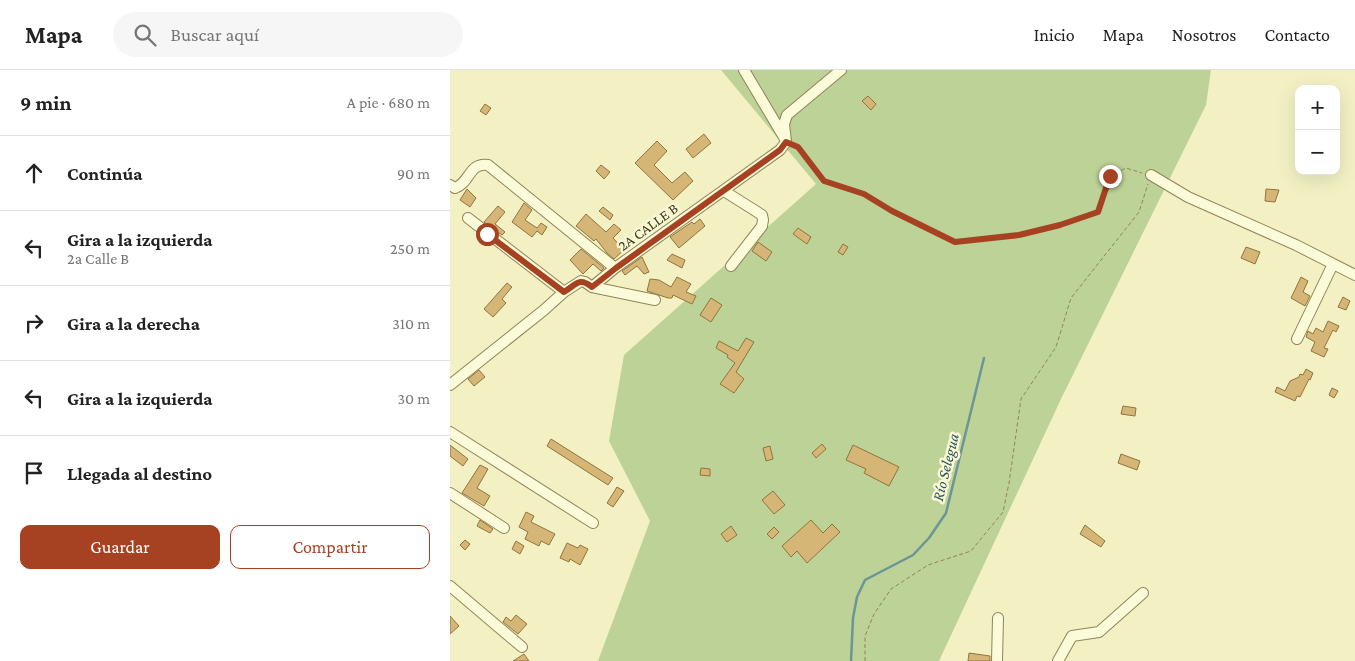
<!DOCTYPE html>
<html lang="es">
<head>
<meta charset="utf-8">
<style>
  :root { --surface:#fff; --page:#f6f6f6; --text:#222; --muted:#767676; --line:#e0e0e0; --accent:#a64221 }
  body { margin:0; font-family:"Crimson Pro",serif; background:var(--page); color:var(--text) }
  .controls { position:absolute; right:15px; top:15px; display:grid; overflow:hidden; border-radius:10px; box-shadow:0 5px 20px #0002 }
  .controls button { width:45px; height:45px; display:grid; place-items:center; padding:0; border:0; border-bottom:1px solid var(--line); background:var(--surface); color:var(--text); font:25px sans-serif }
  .stop { position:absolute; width:15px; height:15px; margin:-11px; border:4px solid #a64221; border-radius:50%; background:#fff }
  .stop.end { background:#a64221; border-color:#fff; box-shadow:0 1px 5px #0008 }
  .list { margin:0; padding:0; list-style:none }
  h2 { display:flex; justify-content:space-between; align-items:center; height:65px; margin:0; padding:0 20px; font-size:21px }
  h2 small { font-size:16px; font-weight:400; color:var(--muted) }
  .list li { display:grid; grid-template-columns:32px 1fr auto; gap:15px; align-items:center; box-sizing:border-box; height:75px; padding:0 20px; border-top:1px solid var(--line) }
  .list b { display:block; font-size:19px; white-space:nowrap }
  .list p { margin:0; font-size:16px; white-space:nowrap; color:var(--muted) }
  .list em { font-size:16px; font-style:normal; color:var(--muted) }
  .actions { display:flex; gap:10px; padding:15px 20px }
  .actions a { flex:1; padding:11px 0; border:1px solid var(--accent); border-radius:10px; text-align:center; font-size:18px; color:var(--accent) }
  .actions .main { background:var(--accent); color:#fff }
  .icon { flex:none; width:28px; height:28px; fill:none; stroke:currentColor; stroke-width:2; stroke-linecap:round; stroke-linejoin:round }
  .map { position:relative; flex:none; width:905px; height:591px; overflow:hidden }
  header { display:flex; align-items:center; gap:30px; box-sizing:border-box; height:70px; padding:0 25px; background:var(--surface); border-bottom:1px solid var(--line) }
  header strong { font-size:24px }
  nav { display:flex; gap:28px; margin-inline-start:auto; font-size:18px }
  .search { width:350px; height:45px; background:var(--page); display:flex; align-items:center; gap:12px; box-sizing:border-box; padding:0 18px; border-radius:28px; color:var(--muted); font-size:19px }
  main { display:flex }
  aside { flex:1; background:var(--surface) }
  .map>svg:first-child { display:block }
</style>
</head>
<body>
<header>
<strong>Mapa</strong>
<div class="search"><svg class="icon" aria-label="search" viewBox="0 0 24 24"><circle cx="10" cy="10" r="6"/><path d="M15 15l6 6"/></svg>Buscar aquí</div>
<nav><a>Inicio</a><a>Mapa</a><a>Nosotros</a><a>Contacto</a></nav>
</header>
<main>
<aside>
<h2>9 min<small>A pie · 680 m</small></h2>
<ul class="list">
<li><svg class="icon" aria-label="ahead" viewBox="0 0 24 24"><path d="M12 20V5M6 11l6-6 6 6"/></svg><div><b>Continúa</b></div><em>90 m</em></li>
<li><svg class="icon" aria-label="left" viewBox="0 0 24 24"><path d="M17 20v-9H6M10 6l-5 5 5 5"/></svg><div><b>Gira a la izquierda</b><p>2a Calle B</p></div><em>250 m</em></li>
<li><svg class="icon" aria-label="right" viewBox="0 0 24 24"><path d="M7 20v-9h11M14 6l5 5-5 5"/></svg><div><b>Gira a la derecha</b></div><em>310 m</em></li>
<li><svg class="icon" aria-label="left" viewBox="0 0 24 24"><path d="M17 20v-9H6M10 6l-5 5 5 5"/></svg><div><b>Gira a la izquierda</b></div><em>30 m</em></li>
<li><svg class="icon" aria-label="arrive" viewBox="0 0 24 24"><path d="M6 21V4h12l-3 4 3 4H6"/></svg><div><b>Llegada al destino</b></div></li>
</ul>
<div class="actions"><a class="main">Guardar</a><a>Compartir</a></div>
</aside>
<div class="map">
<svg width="905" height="591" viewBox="0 0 905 591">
  <rect width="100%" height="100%" fill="#f3f1c4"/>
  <!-- green -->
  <path fill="#bcd297" d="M271,0H761L756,35L611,329L489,591H148L200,451L159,371L174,285L366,114Z"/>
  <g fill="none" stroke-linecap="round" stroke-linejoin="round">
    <!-- stream -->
    <path stroke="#6c9595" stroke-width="2.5" d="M401,591L403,548L407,527L415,510L463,485L479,468L496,443L534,288"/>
  </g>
  <!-- building -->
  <path fill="#d5b676" stroke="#92743b" d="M418,26L426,34L421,40L412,31Z
    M35,34L41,38L36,45L30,41Z
    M254,64L261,73L243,88L236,79Z
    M207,71L217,81L204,95L222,113L235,102L243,111L223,130L185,93Z
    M151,95L160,102L154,109L146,101Z
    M17,119L26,128L20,137L10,130Z
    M816,119L829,120L825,132L815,131Z
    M74,133L82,140L75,150L87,158L91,153L97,157L92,165L87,161L82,167L62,152Z
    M48,136L55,142L45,154L55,162L52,165L34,152Z
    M153,137L163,145L160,150L149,141Z
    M136,144L156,162L164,154L171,160L163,168L174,180L164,189L157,183L146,169L144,171L126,156Z
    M250,149L255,156L229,178L220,167L242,152L244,154Z
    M348,158L361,167L357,174L343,164Z
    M308,172L322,182L316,191L302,181Z
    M393,174L398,177L393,185L388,182Z
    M796,177L810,182L805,194L791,188Z
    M131,179L154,198L151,201L143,194L133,204L120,190Z
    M222,184L235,190L232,198L217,190Z
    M192,187L199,202L194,204L187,196L175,205L172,201Z
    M227,207L241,214L236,222L246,226L242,234L223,225L222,228H218L197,221L200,209L209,210L221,217Z
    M851,207L858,211L853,222L860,226L855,236L841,228Z
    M57,213L62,217L52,229L56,233L43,247L34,239Z
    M893,227L900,231L896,240L888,237Z
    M261,228L272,235L261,252L250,245Z
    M878,251L889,256L886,262L883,260L874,278L878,279L874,287L861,281L865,272L856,267L858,261L863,264L866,258L873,262Z
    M296,268L304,272L286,302L294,309L284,323L270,314L285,293L277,287L278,285L266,278L269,271L288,281Z
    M856,299L863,303L860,310L859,309L850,327L847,326L845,331L825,322L827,317L835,321L840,311L849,307L850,304L853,305Z
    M29,300L35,307L24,316L18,309Z
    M882,318L888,321L884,328L879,325Z
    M673,336L686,338L685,346L671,344Z
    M101,369L163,408L158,415L97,376Z
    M372,374L376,379L366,388L362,383Z
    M0,375L18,389L13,396L0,386Z
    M403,375L449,397L439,416L414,403L416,399L396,390Z
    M320,376L323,389L316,391L313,378Z
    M671,384L690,391L687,400L668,393Z
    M30,395L38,399L27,418L40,426L34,436L12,423Z
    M251,398L260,399V406L250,405Z
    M167,417L174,421L163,437L157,433Z
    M323,421L335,435L324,444L312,430Z
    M76,442L84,446L81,452L105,464L99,475L91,471L89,476L75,469L78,462L69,457Z
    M30,450L43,459L40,463L27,456Z
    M361,450L373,463L382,454L390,462L357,493L347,481L341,487L332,476Z
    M635,455L655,471L651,477L630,464Z
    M281,456L287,465L277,472L271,464Z
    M324,457L329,462L322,469L317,464Z
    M15,470L20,474L15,480L10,475Z
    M66,471L74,476L70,484L62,479Z
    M117,473L128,478L130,475L138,479L130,495L120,489L119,492L110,488Z
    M66,545L77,554L68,564L53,552L56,547L61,551Z
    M0,546L9,556L0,564Z
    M519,583L540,586V591H518Z
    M74,584L79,591H63Z"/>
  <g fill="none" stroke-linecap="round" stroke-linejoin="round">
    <!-- minor casing -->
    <g stroke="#908458" stroke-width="12">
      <path id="minor" d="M294,0L335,69
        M701,105L738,127L846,175L905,205
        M0,115L5,118C20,113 19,92 38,95L165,198
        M274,121L312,145L313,150L312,156L281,196
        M18,148L114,222
        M142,217L205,230
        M847,269L883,194
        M0,315L94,240L114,222L131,211L135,212L142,217L165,198L330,80L336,72L334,54L337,45L391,0
        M0,362L143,453
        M0,423L54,458
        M0,516L72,577
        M547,591L548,548
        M608,591L622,566L649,562L693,523"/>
    </g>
    <!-- path -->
    <path stroke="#908458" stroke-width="1" stroke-dasharray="4 2.5" stroke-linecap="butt" d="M344,75L348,77L373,111L414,124L442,141L505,172L569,165L610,155L648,142L660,106L676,98L692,103
      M415,591V566L424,544L441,519L478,495L521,481L553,442L559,413L571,329L606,277L621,228L689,142L698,114"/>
    <!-- minor -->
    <use href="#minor" stroke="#fcfbd9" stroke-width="10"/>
  </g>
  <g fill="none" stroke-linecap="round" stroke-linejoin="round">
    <!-- route -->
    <path stroke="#a64221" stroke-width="6" d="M37,164L114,222C127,214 129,207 142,217L166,198L330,80L336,72L348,77L374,111L414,124L442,141L505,172L569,165L610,155L648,142L660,106"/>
  </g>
  <g text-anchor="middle" stroke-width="5" stroke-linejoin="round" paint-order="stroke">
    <!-- street labels -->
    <g font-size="15" fill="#3e361e" stroke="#f9f8d5">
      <text transform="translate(198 157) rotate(-36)" y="5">2A CALLE B</text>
    </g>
    <!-- water labels -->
    <g font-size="16" font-style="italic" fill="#2b5660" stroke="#f9f8d5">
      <text transform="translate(495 397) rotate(-76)" y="6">Río Selegua</text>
    </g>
  </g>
</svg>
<div class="controls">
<button>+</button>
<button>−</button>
</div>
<div class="stop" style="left:37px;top:164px"></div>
<div class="stop end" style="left:660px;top:106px"></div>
</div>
</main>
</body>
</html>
